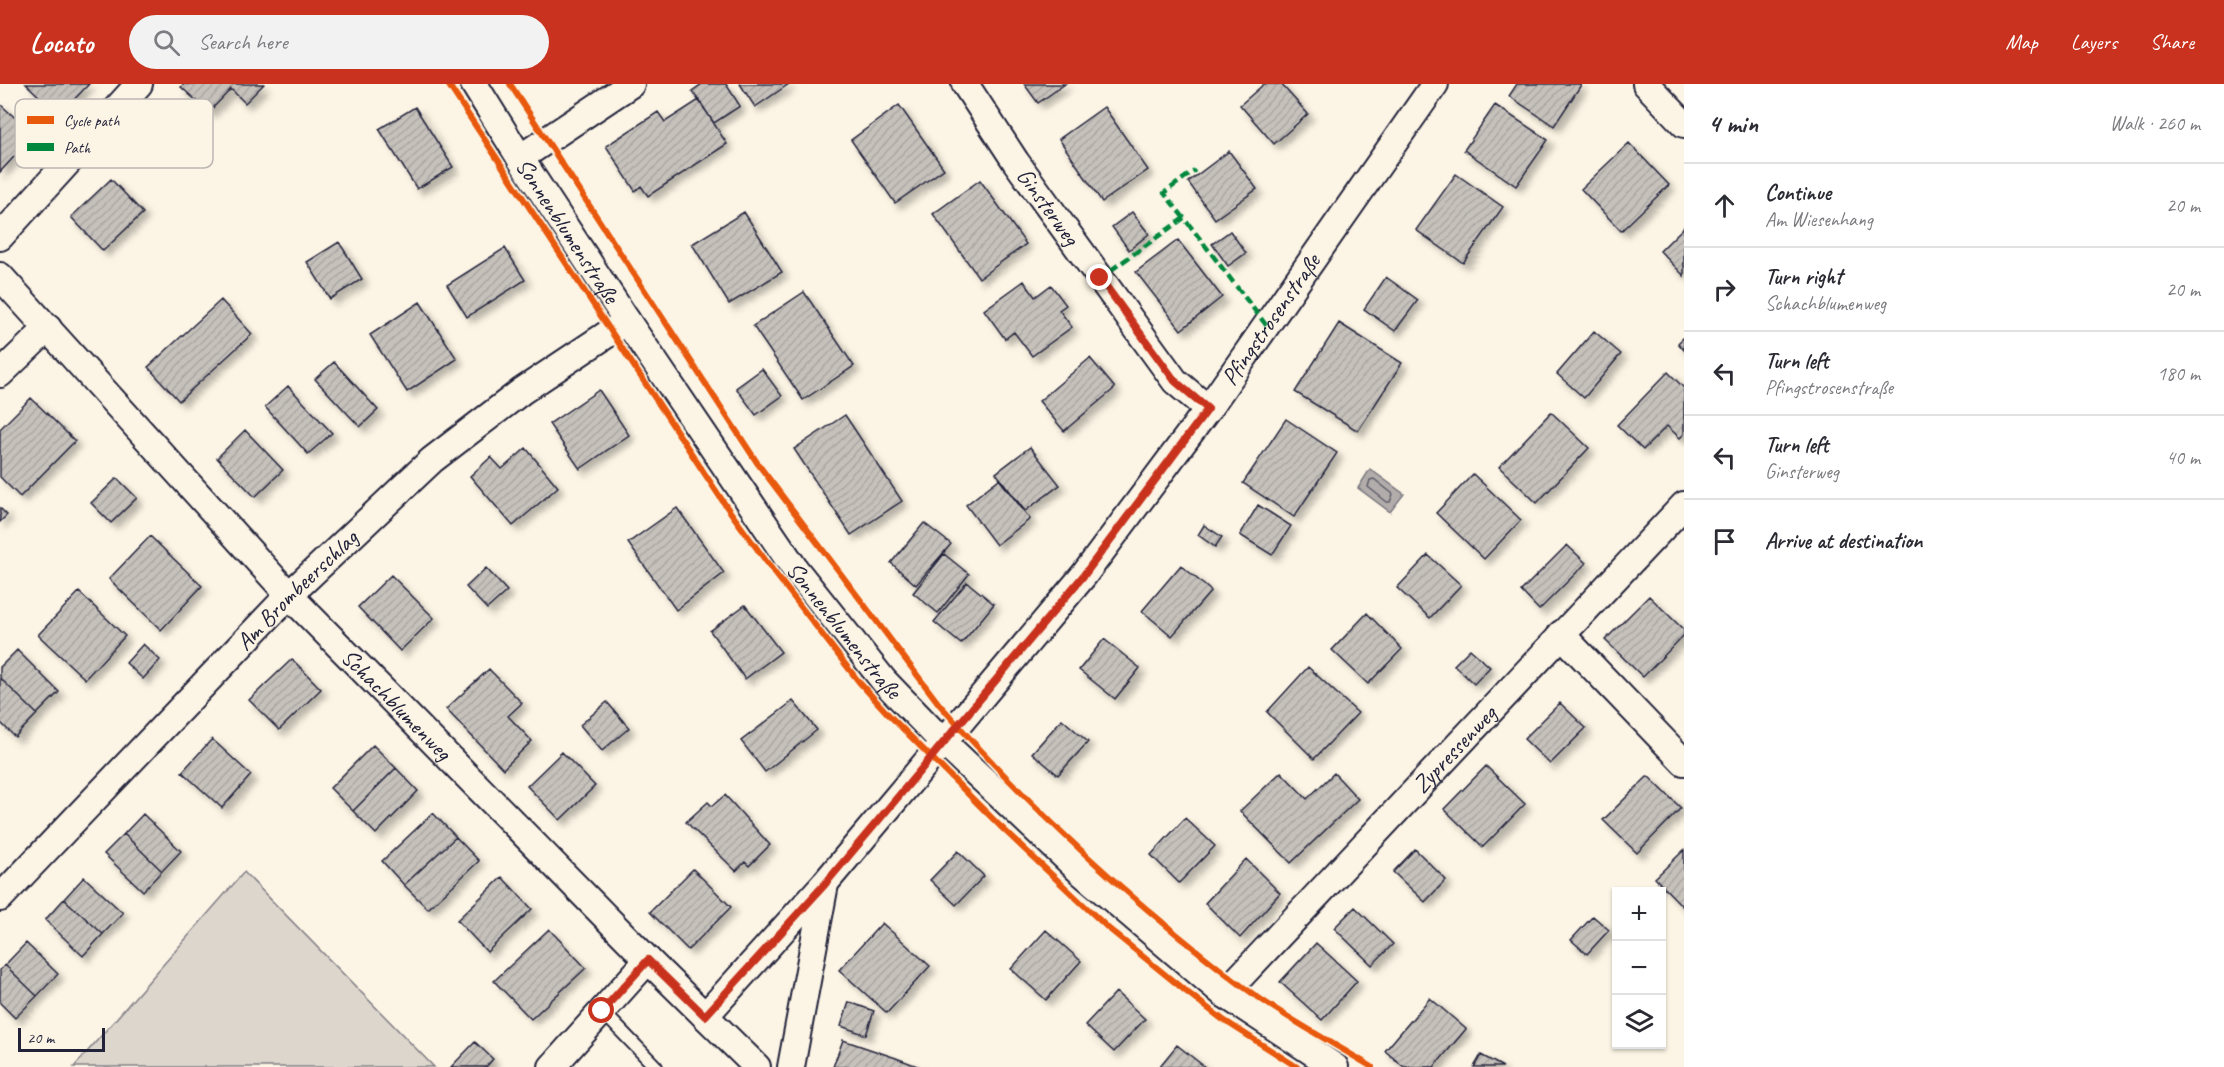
<!DOCTYPE html>
<html lang="en">
<head>
<meta charset="utf-8">
<style>
  :root { --surface:#fff; --page:#f2f2f3; --text:#2b2b33; --muted:#7c7c81; --line:#e1e1e2; --accent:#c8321e }
  body { margin:0; font-family:Caveat,sans-serif; background:var(--page); color:var(--text) }
  .controls { position:absolute; right:18px; bottom:18px; display:grid; overflow:hidden; border-radius:0px; box-shadow:0 2px 4px #0004 }
  .controls button { width:54px; height:54px; display:grid; place-items:center; padding:0; border:0; border-bottom:2px solid var(--line); background:var(--surface); color:var(--text); font:30px sans-serif }
  .scale { position:absolute; left:18px; bottom:15px; width:87px; box-sizing:border-box; padding-left:6px; border:3px solid #22223b; border-top:0; font-size:16px; line-height:21px; white-space:nowrap; color:#22223b; -webkit-text-stroke:4px #fcf5e5; paint-order:stroke }
  .stop { position:absolute; width:18px; height:18px; margin:-14px; border:4px solid #c8321e; border-radius:50%; background:#fff }
  .stop.end { background:#c8321e; border-color:#fff; box-shadow:0 2px 6px #0008 }
  .list { margin:0; padding:0; list-style:none }
  h2 { display:flex; justify-content:space-between; align-items:center; height:78px; margin:0; padding:0 24px; font-size:26px }
  h2 small { font-size:20px; font-weight:400; color:var(--muted) }
  .list li { display:grid; grid-template-columns:39px 1fr auto; gap:18px; align-items:center; box-sizing:border-box; height:84px; padding:0 24px; border-top:2px solid var(--line) }
  .list b { display:block; font-size:22px; white-space:nowrap }
  .list p { margin:0; font-size:20px; white-space:nowrap; color:var(--muted) }
  .list em { font-size:20px; font-style:normal; color:var(--muted) }
  .icon { flex:none; width:33px; height:33px; fill:none; stroke:currentColor; stroke-width:2; stroke-linecap:round; stroke-linejoin:round }
  .map { position:relative; flex:none; width:1684px; height:983px; overflow:hidden }
  header { display:flex; align-items:center; gap:36px; box-sizing:border-box; height:84px; padding:0 30px; background:var(--accent); color:#fff }
  header strong { font-size:28px }
  nav { display:flex; gap:33px; margin-inline-start:auto; font-size:21px }
  .search { width:420px; height:54px; background:var(--page); display:flex; align-items:center; gap:15px; box-sizing:border-box; padding:0 21px; border-radius:33px; color:var(--muted); font-size:22px }
  main { display:flex }
  aside { flex:1; background:var(--surface) }
  .map>svg:first-child { display:block }
</style>
</head>
<body>
<header>
<strong>Locato</strong>
<div class="search"><svg class="icon" aria-label="search" viewBox="0 0 24 24"><circle cx="10" cy="10" r="6"/><path d="M15 15l6 6"/></svg>Search here</div>
<nav><a>Map</a><a>Layers</a><a>Share</a></nav>
</header>
<main>
<div class="map">
<svg width="1684" height="983" viewBox="0 0 1684 983">
  <defs>
    <pattern id="building-hatch" width="6" height="6" patternUnits="userSpaceOnUse" patternTransform="scale(1.5)"><rect width="6" height="6" fill="#c6c1bb"/><path d="M-1 1l2-2M0 6l6-6M5 7l2-2" fill="none" stroke="#aaa6a2"/></pattern>
    <filter id="shadow"><feDropShadow dx="5.5" dy="5.5" stdDeviation="3" flood-color="#0004"/></filter>
  </defs>
  <rect width="100%" height="100%" fill="#fcf5e5"/>
  <filter id="ink" filterUnits="userSpaceOnUse"><feTurbulence type="fractalNoise" baseFrequency=".0167" numOctaves="2"/><feDisplacementMap in="SourceGraphic" scale="12" xChannelSelector="R" yChannelSelector="G"/><feConvolveMatrix kernelMatrix="1 2 1 2 8 2 1 2 1" color-interpolation-filters="sRGB"/></filter>
  <g filter="url(#ink)">
    <!-- green -->
    <path fill="#dcd6cc" stroke="#7f7c84" stroke-width="1.5" d="M244,788L434,983H74Z"/>
    <!-- water -->
    <path fill="#b2adab" stroke="#78757e" stroke-width="1.5" d="M1370,385L1404,410L1390,428L1358,404Z"/>
    <g fill="none" stroke-linecap="round" stroke-linejoin="round">
      <!-- shore -->
      <path stroke="#5c5a68" stroke-width="1.5" d="M1374,395L1393,410L1390,418H1387L1368,403L1370,396Z"/>
    </g>
    <!-- building -->
    <path fill="url(#building-hatch)" stroke="#22223b" stroke-width="1.5" filter="url(#shadow)" d="M26,0H89L59,31Z
      M184,0H264L245,19L231,5L209,28L181,3Z
      M702,0H726L740,22L714,39L692,7Z
      M740,0H789L755,23Z
      M1024,0H1065L1038,19Z
      M1264,0H1281L1308,30L1274,60L1240,21Z
      M1517,0H1579L1581,1L1554,42L1509,12Z
      M699,16L727,60L648,112L641,102L635,107L606,62L658,28L665,38Z
      M0,20L34,51L0,88Z
      M899,21L944,85L895,119L851,56Z
      M1495,21L1548,56L1516,102L1464,66Z
      M415,23L453,83L417,105L379,45Z
      M1104,23L1148,86L1102,118L1059,55Z
      M1629,59L1669,101L1621,147L1581,105Z
      M1229,67L1257,105L1215,135L1188,98Z
      M1456,90L1503,123L1463,179L1416,146Z
      M111,95L143,129L103,167L71,133Z
      M980,96L1026,160L979,194L933,130Z
      M744,128L782,188L729,220L692,160Z
      M1132,128L1149,150L1129,166L1112,143Z
      M1684,143V192L1660,167Z
      M1230,147L1246,169L1228,182L1212,160Z
      M1178,156L1222,213L1181,246L1136,188Z
      M339,158L362,195L330,215L307,178Z
      M505,164L525,196L467,233L447,201Z
      M1386,193L1418,216L1395,247L1364,225Z
      M1024,197L1035,213L1051,201L1066,221L1059,226L1072,243L1032,272L1014,248L1005,255L984,226Z
      M804,208L854,282L803,316L753,242Z
      M221,216L252,250L179,317L148,283Z
      M420,218L457,275L407,308L370,251Z
      M1339,239L1402,279L1358,347L1295,308Z
      M1594,247L1621,270L1584,314L1557,290Z
      M1684,253V266L1678,259Z
      M1090,274L1115,304L1064,347L1039,317Z
      M334,278L378,326L360,343L315,295Z
      M762,285L782,312L756,331L736,304Z
      M1668,288L1684,304V350L1680,354L1667,342L1643,366L1617,341Z
      M288,302L332,349L308,370L265,323Z
      M599,306L629,351L580,385L549,340Z
      M31,314L75,357L20,413L0,393V345Z
      M1551,328L1589,364L1537,419L1499,383Z
      M845,331L902,417L851,451L794,365Z
      M1286,335L1337,369L1294,433L1243,399Z
      M245,346L283,386L255,413L217,374Z
      M1030,363L1060,401L1025,427L996,389Z
      M526,364L558,403L513,442L470,392L491,373L502,385Z
      M1473,390L1521,436L1484,475L1436,429Z
      M117,394L137,414L111,439L91,419Z
      M999,395L1030,435L996,461L966,421Z
      M1258,421L1291,442L1272,471L1240,451Z
      M0,424L7,431L0,438Z
      M677,424L724,489L676,526L628,459Z
      M924,439L951,460L916,501L891,479Z
      M1204,441L1222,453L1215,463L1198,451Z
      M150,452L202,502L161,546L109,495Z
      M1567,461L1586,479L1539,526L1521,507Z
      M944,470L969,490L938,529L913,509Z
      M1428,471L1461,501L1430,534L1397,504Z
      M1181,481L1211,507L1172,552L1142,527Z
      M486,484L507,507L487,525L466,503Z
      M391,491L434,534L400,567L358,523Z
      M967,498L994,520L961,560L934,538Z
      M79,508L125,552L85,595L38,551Z
      M1649,512L1684,546V551L1643,593L1605,556Z
      M745,521L781,568L745,595L710,547Z
      M1367,529L1402,565L1368,600L1332,566Z
      M1104,555L1140,584L1115,615L1079,586Z
      M143,560L160,576L143,595L126,579Z
      M1470,565L1490,583L1474,600L1454,581Z
      M17,566L59,608L37,630L0,594V583Z
      M292,575L321,605L279,646L249,616Z
      M1308,583L1358,629L1314,675L1267,628Z
      M489,585L522,619L508,632L532,657L503,685L446,625Z
      M0,594L37,630L15,653L0,638Z
      M793,617L817,646L765,688L741,657Z
      M607,618L629,644L602,667L580,641Z
      M1560,619L1586,644L1550,680L1524,655Z
      M1062,635L1088,658L1058,691L1032,669Z
      M212,655L251,691L222,724L182,688Z
      M373,661L396,684L353,727L330,704Z
      M562,668L595,702L560,736L527,702Z
      M1486,682L1525,720L1483,763L1444,725Z
      M396,684L418,707L376,750L353,727Z
      M1281,688L1307,715L1334,689L1358,715L1291,779L1240,727Z
      M1648,692L1681,724L1637,769L1603,736Z
      M725,711L770,761L749,782L745,778L736,787L686,738L708,718L712,722Z
      M433,729L456,753L404,801L382,777Z
      M143,730L181,767L162,787L124,750Z
      M1185,734L1215,762L1179,799L1151,771Z
      M124,750L162,787L143,807L104,770Z
      M456,753L479,777L428,825L404,801Z
      M1415,765L1446,796L1425,818L1393,788Z
      M1684,766V824L1655,794Z
      M958,767L984,792L956,821L930,796Z
      M1246,775L1280,809L1240,854L1205,819Z
      M693,785L731,823L688,866L650,828Z
      M84,793L123,829L103,850L64,815Z
      M502,793L532,825L487,868L457,836Z
      M64,815L103,850L83,872L45,836Z
      M1355,823L1393,860L1372,881L1334,844Z
      M1593,832L1609,846L1587,870L1571,856Z
      M882,839L930,882L887,929L839,886Z
      M549,845L586,884L531,935L494,897Z
      M1046,846L1081,877L1046,916L1011,885Z
      M26,859L58,890L37,912L5,881Z
      M1316,859L1357,897L1322,936L1280,898Z
      M5,881L37,912L15,934L0,919V886Z
      M1116,908L1145,935L1114,968L1085,941Z
      M1430,914L1466,945L1434,983H1404L1385,967Z
      M849,918L874,927L866,951L841,942Z
      M843,956L896,974L920,983H833Z
      M475,958L493,975L486,983H451Z
      M1177,961L1196,976L1205,983H1159Z
      M1481,971L1503,983H1474Z"/>
    <g fill="none" stroke-linecap="round" stroke-linejoin="round">
      <!-- service casing -->
      <g stroke="#22223b" stroke-width="16">
        <path id="service" d="M602,927L656,983"/>
      </g>
      <!-- minor casing -->
      <g stroke="#22223b" stroke-width="30">
        <g id="minor">
          <path id="s1" d="M474,0L520,74L627,237L795,485L884,597L942,657L1080,787L1224,910L1335,983"/>
          <path id="s2" d="M965,0L1016,78L1175,297L1208,325"/>
          <path d="M1646,0L1684,40"/>
          <path d="M520,74L631,0"/>
          <path d="M0,153L139,0"/>
          <path id="s3" d="M0,192L289,511L648,876L757,983"/>
          <path d="M0,290L48,244"/>
          <path d="M1561,550L1684,678"/>
          <path id="s4" d="M0,814L289,511L432,376L522,307L627,237"/>
          <path id="s5" d="M1224,910L1684,421"/>
          <path id="s6" d="M705,932L825,799L1084,491L1208,325L1435,0"/>
          <path d="M552,983L648,876"/>
          <path d="M791,983L825,800"/>
        </g>
      </g>
      <!-- service -->
      <use href="#service" stroke="#fcf5e5" stroke-width="12"/>
      <!-- minor -->
      <use href="#minor" stroke="#fcf5e5" stroke-width="26"/>
      <!-- quiet -->
      <path stroke="#00873e" stroke-width="4.5" stroke-dasharray="9 4.5" stroke-linecap="butt" d="M1184,134L1164,109L1195,86
        M1100,194L1184,134L1266,241"/>
      <!-- cycleway casing -->
      <g stroke="#fcf5e5" stroke-width="10">
        <path id="cycleway" d="M448,0L726,422L774,488L859,598L888,630L1000,742L1108,844L1183,905L1222,935L1297,983
          M510,0L758,380L939,620C1027,721 1128,814 1234,896C1277,929 1326,955 1372,983"/>
      </g>
      <!-- cycleway -->
      <use href="#cycleway" stroke="#e8590c" stroke-width="6"/>
    </g>
  </g>
  <g fill="none" stroke-linecap="round" stroke-linejoin="round" filter="url(#ink)">
    <!-- route -->
    <path stroke="#c8321e" stroke-width="8" d="M602,927L648,876L705,932L825,800L1084,491L1208,325L1175,297L1100,194"/>
  </g>
  <g text-anchor="middle" stroke-width="4.5" stroke-linejoin="round" paint-order="stroke">
    <!-- street labels -->
    <g font-size="24" fill="#22223b" stroke="#fcf5e5">
      <text dy="8" stroke="none"><textPath href="#s2" startOffset="148">Ginsterweg</textPath></text>
      <text dy="8" stroke="none"><textPath href="#s1" startOffset="174">Sonnenblumenstraße</textPath></text>
      <text dy="8" stroke="none"><textPath href="#s6" startOffset="898">Pfingstrosenstraße</textPath></text>
      <text dy="8" stroke="none"><textPath href="#s4" startOffset="428">Am Brombeerschlag</textPath></text>
      <text dy="8" stroke="none"><textPath href="#s1" startOffset="660">Sonnenblumenstraße</textPath></text>
      <text dy="8" stroke="none"><textPath href="#s3" startOffset="584">Schachblumenweg</textPath></text>
      <text dy="8" stroke="none"><textPath href="#s5" startOffset="336">Zypressenweg</textPath></text>
    </g>
  </g>
  <!-- legend -->
  <rect x="15" y="15" width="198" height="69" rx="9" fill="#fcf5e5" stroke="#bbb6b2" stroke-width="1.5"/>
  <rect x="27" y="32" width="27" height="8" fill="#e8590c"/>
  <rect x="27" y="59" width="27" height="8" fill="#00873e"/>
  <g font-size="16" fill="#22223b">
    <text x="64" y="42">Cycle path</text>
    <text x="64" y="69">Path</text>
  </g>
</svg>
<div class="controls">
<button>+</button>
<button>−</button>
<button><svg class="icon" aria-label="layers" viewBox="0 0 24 24"><path d="M12 4l9 5-9 5-9-5zM3 14l9 5 9-5"/></svg></button>
</div>
<div class="scale">20 m</div>
<div class="stop" style="left:602px;top:927px"></div>
<div class="stop end" style="left:1100px;top:194px"></div>
</div>
<aside>
<h2>4 min<small>Walk · 260 m</small></h2>
<ul class="list">
<li><svg class="icon" aria-label="ahead" viewBox="0 0 24 24"><path d="M12 20V5M6 11l6-6 6 6"/></svg><div><b>Continue</b><p>Am Wiesenhang</p></div><em>20 m</em></li>
<li><svg class="icon" aria-label="right" viewBox="0 0 24 24"><path d="M7 20v-9h11M14 6l5 5-5 5"/></svg><div><b>Turn right</b><p>Schachblumenweg</p></div><em>20 m</em></li>
<li><svg class="icon" aria-label="left" viewBox="0 0 24 24"><path d="M17 20v-9H6M10 6l-5 5 5 5"/></svg><div><b>Turn left</b><p>Pfingstrosenstraße</p></div><em>180 m</em></li>
<li><svg class="icon" aria-label="left" viewBox="0 0 24 24"><path d="M17 20v-9H6M10 6l-5 5 5 5"/></svg><div><b>Turn left</b><p>Ginsterweg</p></div><em>40 m</em></li>
<li><svg class="icon" aria-label="arrive" viewBox="0 0 24 24"><path d="M6 21V4h12l-3 4 3 4H6"/></svg><div><b>Arrive at destination</b></div></li>
</ul>
</aside>
</main>
</body>
</html>
